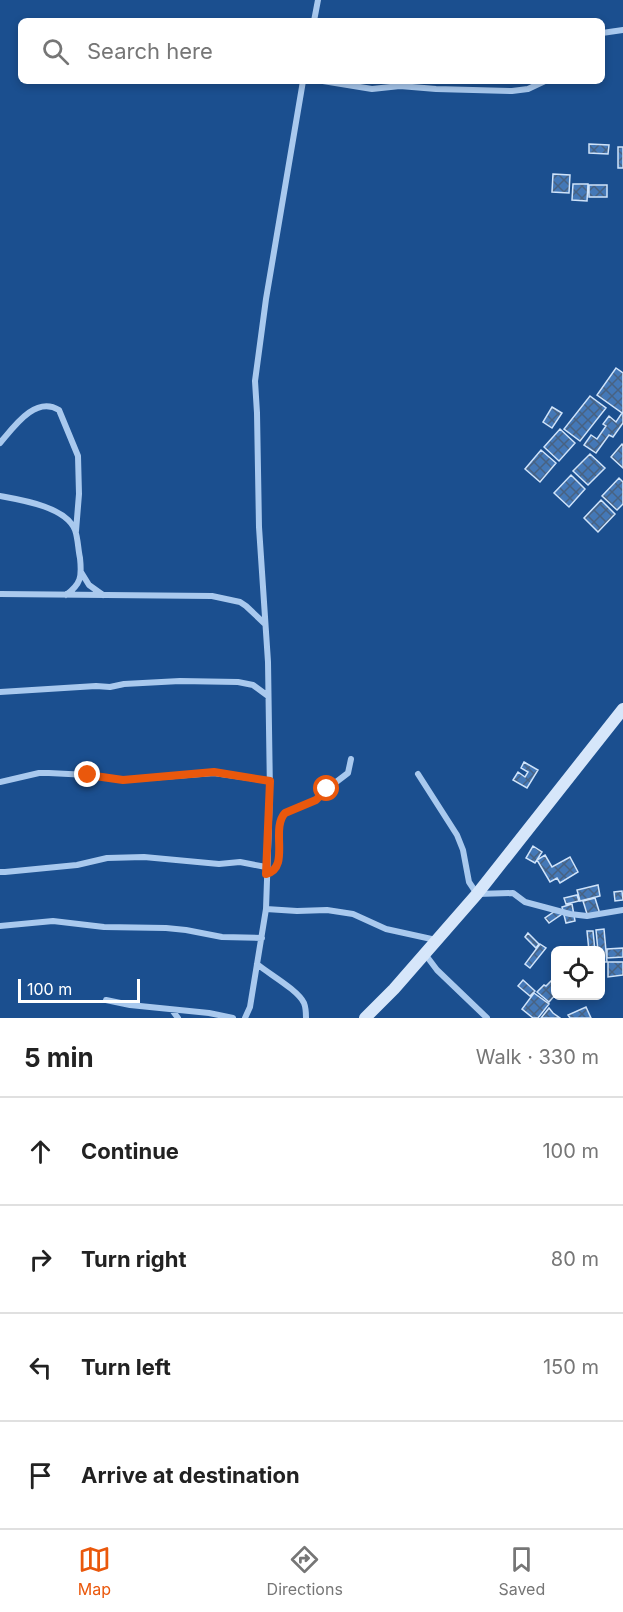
<!DOCTYPE html>
<html lang="en">
<head>
<meta charset="utf-8">
<style>
  :root { --surface:#fff; --page:#f2f2f2; --text:#222; --muted:#767676; --line:#e0e0e0; --accent:#ea580c }
  body { margin:0; font-family:Inter,sans-serif; background:var(--page); color:var(--text) }
  .controls { position:absolute; right:18px; bottom:18px; display:grid; overflow:hidden; border-radius:9px; box-shadow:0 3px 9px #0003 }
  .controls button { width:54px; height:54px; display:grid; place-items:center; padding:0; border:0; border-bottom:2px solid var(--line); background:var(--surface); color:var(--text); font:30px sans-serif }
  .scale { position:absolute; left:18px; bottom:15px; width:122px; box-sizing:border-box; padding-left:6px; border:3px solid #fff; border-top:0; font-size:16px; line-height:21px; white-space:nowrap; color:#fff; -webkit-text-stroke:4px #1b4f8f; paint-order:stroke }
  .stop { position:absolute; width:18px; height:18px; margin:-14px; border:4px solid #ea580c; border-radius:50%; background:#fff }
  .stop.end { background:#ea580c; border-color:#fff; box-shadow:0 2px 6px #0008 }
  .list { margin:0; padding:0; list-style:none }
  h2 { display:flex; justify-content:space-between; align-items:center; height:78px; margin:0; padding:0 24px; font-size:26px }
  h2 small { font-size:20px; font-weight:400; color:var(--muted) }
  .list li { display:grid; grid-template-columns:39px 1fr auto; gap:18px; align-items:center; box-sizing:border-box; height:108px; padding:0 24px; border-top:2px solid var(--line) }
  .list b { display:block; font-size:22px; white-space:nowrap }
  .list em { font-size:20px; font-style:normal; color:var(--muted) }
  .icon { flex:none; width:33px; height:33px; fill:none; stroke:currentColor; stroke-width:2; stroke-linecap:round; stroke-linejoin:round }
  .map { position:relative; flex:none; width:623px; height:1018px; overflow:hidden }
  .search { position:absolute; background:var(--surface); box-shadow:0 3px 9px #0003; left:18px; right:18px; top:18px; height:66px; display:flex; align-items:center; gap:15px; box-sizing:border-box; padding:0 21px; border-radius:9px; color:var(--muted); font-size:22px }
  .sheet { height:510px; background:var(--surface) }
  nav { display:flex; justify-content:space-around; align-items:center; box-sizing:border-box; height:84px; border-top:2px solid var(--line); background:var(--surface); font-size:16px; color:var(--muted) }
  nav a { display:grid; justify-items:center; gap:3px }
  nav .on { color:var(--accent) }
  .map>svg:first-child { display:block }
</style>
</head>
<body>
<div class="map">
<svg width="623" height="1018" viewBox="0 0 623 1018">
  <defs>
    <pattern id="building-cross-hatch" width="8" height="8" patternUnits="userSpaceOnUse" patternTransform="scale(1.5)"><rect width="8" height="8" fill="#4478b7"/><path d="M0 0l8 8M0 8l8-8" fill="none" stroke="#486282"/></pattern>
  </defs>
  <rect width="100%" height="100%" fill="#1b4f8f"/>
  <!-- building -->
  <path fill="url(#building-cross-hatch)" stroke="#cfe3fa" stroke-width="1.5" d="M589,144L609,145L608,154L589,153Z
    M618,147H623V168H618Z
    M553,174L570,175L569,193L552,192Z
    M573,184H588L587,201L572,200Z
    M589,185H607V197H589Z
    M616,368L623,373V423L613,437L609,435L596,453L584,445L591,435L597,439L606,426L603,424L609,416L616,422L622,413L597,395Z
    M590,396L606,408L580,441L564,429Z
    M552,407L562,413L552,428L543,422Z
    M560,429L575,443L559,461L544,447Z
    M622,444L623,446V468L611,457Z
    M541,450L556,463L540,482L525,469Z
    M590,454L605,468L588,485L573,471Z
    M571,475L585,489L569,507L554,493Z
    M619,478L623,482V504L617,510L602,496Z
    M601,500L615,514L598,532L584,518Z
    M524,762L538,770L527,788L513,780L518,772L525,777L528,772L521,768Z
    M533,846L542,852L535,863L526,858Z
    M545,855L552,867L570,857L578,872L560,883L557,878L550,882L537,860Z
    M598,885L600,896L580,901L577,890Z
    M622,891L623,900L615,901L614,892Z
    M577,895L579,901L566,904L564,898Z
    M595,898L600,914L588,917L583,901Z
    M572,904L575,921L566,923L562,907Z
    M558,909L562,914L549,923L545,918Z
    M604,929L607,962H600V951H598L596,930Z
    M587,931H593L595,951H589Z
    M528,933L539,944L536,948L525,937Z
    M540,944L546,948L530,968L525,964Z
    M623,948V957L607,958V949Z
    M608,962H623V975L608,977Z
    M553,979L556,981V994L549,1002L537,992L544,985L546,986Z
    M523,980L535,991L530,996L518,986Z
    M534,993L549,1004L538,1018H533L522,1009Z
    M586,1007L591,1018H570L568,1015Z
    M549,1008L553,1013L560,1018H541Z"/>
  <g fill="none" stroke-linecap="round" stroke-linejoin="round">
    <!-- street -->
    <path stroke="#a9c9ee" stroke-width="6" d="M314,21L318,0
      M602,33L623,30
      M323,81L372,89L400,86L436,89L512,91L528,89L545,81
      M0,443C13,428 35,395 59,410L78,456L79,494L76,531
      M0,496C22,500 66,507 75,530C78,538 78,549 80,558C82,577 81,584 66,595
      M81,572L89,585L103,595
      M0,594L212,596L240,602L246,606L265,624
      M0,692L96,686L110,687L124,684L180,681L238,682L253,685L268,696
      M418,774L457,835L463,850L469,882L477,894L513,893L525,902L570,914L587,916L623,910
      M0,782L39,773H49L88,775L123,780L214,773L270,781
      M0,872H5L77,865L107,858L144,857L219,864L240,862L266,867
      M266,874C291,868 270,829 285,813L316,800L327,789L348,773L351,759
      M266,909L297,911L327,910L353,914L386,929L436,940
      M0,926L53,921L104,927L166,928L186,930L222,937L262,938
      M425,954L437,970L487,1018
      M257,964C269,974 298,990 304,1003C306,1008 306,1013 306,1018
      M106,1000L130,1005L209,1013L233,1018
      M172,1010L178,1018
      M245,1018L250,1007L266,909L270,793L268,662L259,527L257,413L255,381L266,299L303,81"/>
    <!-- secondary -->
    <path stroke="#d6e6fa" stroke-width="12" d="M365,1018L394,989L477,894L623,709"/>
  </g>
  <g fill="none" stroke-linecap="round" stroke-linejoin="round">
    <!-- route -->
    <path stroke="#ea580c" stroke-width="8" d="M88,775L123,780L214,772L270,781L266,874C291,868 270,829 285,813L316,800L327,789"/>
  </g>
</svg>
<div class="controls">
<button><svg class="icon" aria-label="locate" viewBox="0 0 24 24"><circle cx="12" cy="12" r="6"/><path d="M12 2v4M12 18v4M2 12h4M18 12h4"/></svg></button>
</div>
<div class="scale">100 m</div>
<div class="stop" style="left:327px;top:789px"></div>
<div class="stop end" style="left:88px;top:775px"></div>
<div class="search"><svg class="icon" aria-label="search" viewBox="0 0 24 24"><circle cx="10" cy="10" r="6"/><path d="M15 15l6 6"/></svg>Search here</div>
</div>
<section class="sheet">
<h2>5 min<small>Walk · 330 m</small></h2>
<ul class="list">
<li><svg class="icon" aria-label="ahead" viewBox="0 0 24 24"><path d="M12 20V5M6 11l6-6 6 6"/></svg><div><b>Continue</b></div><em>100 m</em></li>
<li><svg class="icon" aria-label="right" viewBox="0 0 24 24"><path d="M7 20v-9h11M14 6l5 5-5 5"/></svg><div><b>Turn right</b></div><em>80 m</em></li>
<li><svg class="icon" aria-label="left" viewBox="0 0 24 24"><path d="M17 20v-9H6M10 6l-5 5 5 5"/></svg><div><b>Turn left</b></div><em>150 m</em></li>
<li><svg class="icon" aria-label="arrive" viewBox="0 0 24 24"><path d="M6 21V4h12l-3 4 3 4H6"/></svg><div><b>Arrive at destination</b></div></li>
</ul>
</section>
<nav>
<a class="on"><svg class="icon" aria-label="map" viewBox="0 0 24 24"><path d="M3 6l6-2 6 2 6-2v14l-6 2-6-2-6 2zM9 4v14M15 6v14"/></svg>Map</a>
<a><svg class="icon" aria-label="directions" viewBox="0 0 24 24"><path d="M12 3l9 9-9 9-9-9zM9 14v-3h6M13 9l2 2-2 2"/></svg>Directions</a>
<a><svg class="icon" aria-label="saved" viewBox="0 0 24 24"><path d="M7 4h10v16l-5-4-5 4z"/></svg>Saved</a>
</nav>
</body>
</html>
